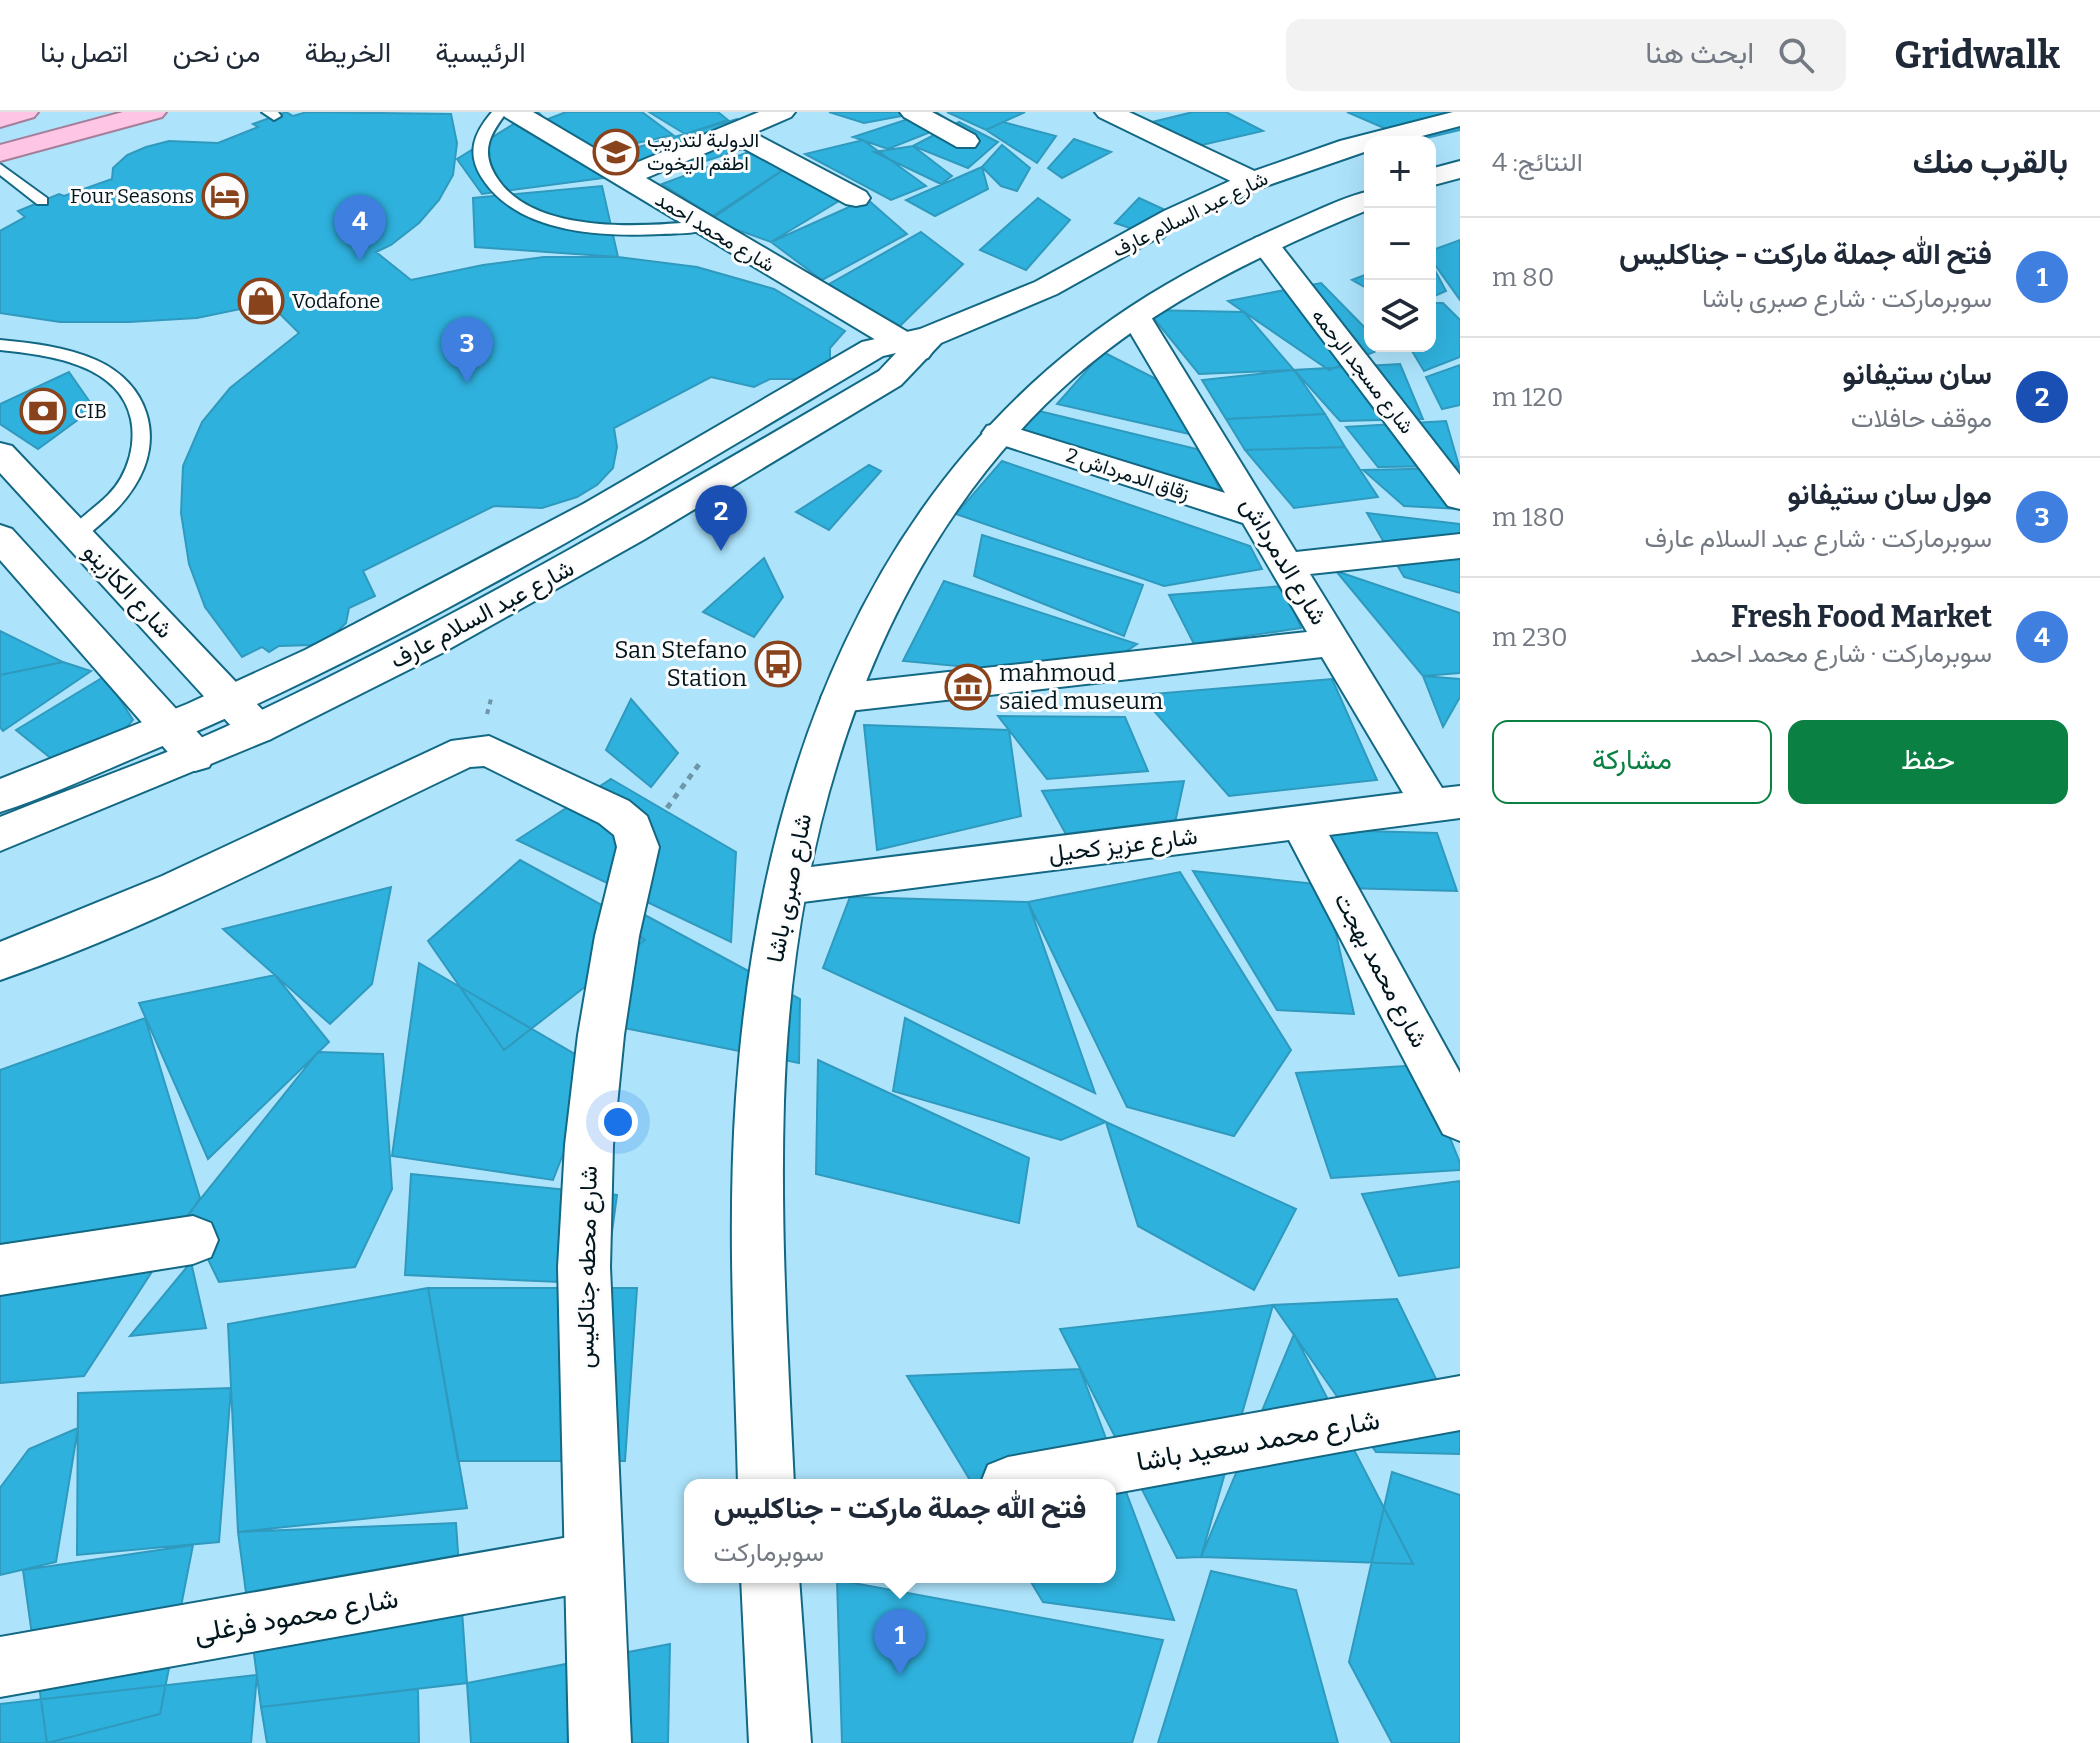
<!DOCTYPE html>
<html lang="ar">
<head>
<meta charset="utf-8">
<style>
  :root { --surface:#fff; --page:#f2f2f3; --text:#1f2937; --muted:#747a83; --line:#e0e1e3; --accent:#0b8043 }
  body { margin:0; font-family:Bitter,Vazirmatn,serif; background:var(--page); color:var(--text); direction:rtl }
  .controls { position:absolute; right:24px; top:24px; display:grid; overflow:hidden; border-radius:16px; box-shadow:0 8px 32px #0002 }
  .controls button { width:72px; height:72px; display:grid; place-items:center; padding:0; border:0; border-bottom:2px solid var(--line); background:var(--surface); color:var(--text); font:40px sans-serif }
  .you { position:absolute; left:618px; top:1010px; width:28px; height:28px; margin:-20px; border:6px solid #fff; border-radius:50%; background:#1a73e8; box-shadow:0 0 0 12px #1a73e833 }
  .badge { display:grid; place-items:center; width:52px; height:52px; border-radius:50%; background:var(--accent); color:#fff; font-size:26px; font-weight:700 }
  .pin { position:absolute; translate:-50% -66px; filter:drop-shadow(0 2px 4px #0008) }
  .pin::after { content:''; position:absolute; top:42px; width:28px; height:24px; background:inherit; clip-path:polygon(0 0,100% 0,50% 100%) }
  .popup { position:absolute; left:684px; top:1367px; width:432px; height:104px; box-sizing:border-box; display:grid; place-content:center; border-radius:16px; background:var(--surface); filter:drop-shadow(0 2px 6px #0005); font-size:26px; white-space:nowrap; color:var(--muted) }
  .popup b { font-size:30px; color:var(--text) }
  .popup::after { content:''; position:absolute; left:50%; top:100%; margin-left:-16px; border:16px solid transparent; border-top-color:var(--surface) }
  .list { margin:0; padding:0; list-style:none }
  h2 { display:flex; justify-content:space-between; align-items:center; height:104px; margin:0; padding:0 32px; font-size:34px }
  h2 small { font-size:26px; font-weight:400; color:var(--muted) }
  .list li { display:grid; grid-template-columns:52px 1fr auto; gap:24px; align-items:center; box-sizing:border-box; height:120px; padding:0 32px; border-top:2px solid var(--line) }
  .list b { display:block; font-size:30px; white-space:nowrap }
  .list p { margin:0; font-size:26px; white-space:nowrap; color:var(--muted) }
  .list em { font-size:26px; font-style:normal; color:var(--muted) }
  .actions { display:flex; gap:16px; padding:24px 32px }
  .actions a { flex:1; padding:18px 0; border:2px solid var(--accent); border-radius:16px; text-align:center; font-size:28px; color:var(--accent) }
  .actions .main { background:var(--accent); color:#fff }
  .icon { flex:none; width:44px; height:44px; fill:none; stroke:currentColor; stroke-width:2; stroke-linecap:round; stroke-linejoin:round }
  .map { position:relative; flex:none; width:1460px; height:1631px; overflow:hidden; direction:ltr }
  header { display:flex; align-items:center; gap:48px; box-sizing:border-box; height:112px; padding:0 40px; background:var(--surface); border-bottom:2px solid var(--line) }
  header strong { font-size:38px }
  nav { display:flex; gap:44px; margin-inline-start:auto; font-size:28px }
  .search { width:560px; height:72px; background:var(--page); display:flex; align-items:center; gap:20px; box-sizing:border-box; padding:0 28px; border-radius:16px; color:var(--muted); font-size:30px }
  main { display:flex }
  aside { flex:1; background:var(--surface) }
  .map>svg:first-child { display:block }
</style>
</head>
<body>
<header>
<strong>Gridwalk</strong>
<div class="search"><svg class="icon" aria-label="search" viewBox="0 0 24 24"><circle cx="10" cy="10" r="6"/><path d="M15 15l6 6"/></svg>ابحث هنا</div>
<nav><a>الرئيسية</a><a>الخريطة</a><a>من نحن</a><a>اتصل بنا</a></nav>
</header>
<main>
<aside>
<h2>بالقرب منك<small>النتائج: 4</small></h2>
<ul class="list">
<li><span class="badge" style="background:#3f7fe0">1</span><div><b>فتح الله جملة ماركت - جناكليس</b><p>سوبرماركت · شارع صبرى باشا</p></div><em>80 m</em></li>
<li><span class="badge" style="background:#1a4fb4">2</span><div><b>سان ستيفانو</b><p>موقف حافلات</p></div><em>120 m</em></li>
<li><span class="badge" style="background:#3f7fe0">3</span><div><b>مول سان ستيفانو</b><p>سوبرماركت · شارع عبد السلام عارف</p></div><em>180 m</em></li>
<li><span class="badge" style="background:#3f7fe0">4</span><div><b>Fresh Food Market</b><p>سوبرماركت · شارع محمد احمد</p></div><em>230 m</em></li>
</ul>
<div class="actions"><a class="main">حفظ</a><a>مشاركة</a></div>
</aside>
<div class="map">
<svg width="1460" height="1631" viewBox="0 0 1460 1631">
  <rect width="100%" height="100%" fill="#ade4fc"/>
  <!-- building -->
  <path fill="#2fb1dd" stroke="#2f99be" stroke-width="2" d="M286,0L293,4L307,0L451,2L457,31L453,63L439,88L419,111L391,133L376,140L411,168L483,153L544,145H618L697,155L774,177L845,219L830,236V255L808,267H770L754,275L711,265L614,316L617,335L613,356L597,373L577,385L542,396L494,394L363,459L375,484L349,496L346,511L333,524L312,533L279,534L269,540L262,535L242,545L205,495L189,452L181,401L183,354L202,310L230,276L299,221L269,191L197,206L129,210H60L0,201V119L25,105L18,99L59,82L64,84L112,67L113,56L127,43L146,35L169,29L218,31L258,15L253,12Z
    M533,0H538L603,66L482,82L457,47Z
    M566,0H642L673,23L596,40L543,9Z
    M649,0H718L728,8L685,22Z
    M829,0H923L864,11Z
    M930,0H936L953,11L888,37L853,25Z
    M947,0H1025L986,18Z
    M1193,0H1226L1263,19L1202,33L1144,12Z
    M1347,0H1460V18L1414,29Z
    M737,7L767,29L672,60L614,42Z
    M959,10L998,30L968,56L913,34Z
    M1003,10L1056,24L1037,51L986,18Z
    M1074,27L1111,40L1062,66L1048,56Z
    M863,28L926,74L891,88L805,42Z
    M773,31L798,48L713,104L662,72Z
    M1002,33L1030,56L1017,79L1001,74L982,55Z
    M913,34L952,64L941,72L874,40Z
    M798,48L857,78L771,130L710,108Z
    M982,55L988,77L935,104L906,88Z
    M602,74L618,145L475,135L473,86Z
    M1038,86L1070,108L1026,158L980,138Z
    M1139,86L1183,106L1163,127L1115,111Z
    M867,87L907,122L822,168L771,130Z
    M921,120L963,152L900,214L824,175Z
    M1460,128V188L1430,146V139Z
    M1430,149L1446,179L1430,186Z
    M1370,161V178L1352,168Z
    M1321,171L1370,221V234L1384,236L1329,258L1228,189Z
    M1430,191H1443L1460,208V245L1424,259L1409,234H1430Z
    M1147,198L1244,200L1294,258L1199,262Z
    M1103,240L1168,273L1198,324L1057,292Z
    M1400,252L1423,307L1340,309L1294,258Z
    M1460,253V293L1442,297L1426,265Z
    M1294,258L1325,302L1226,307L1202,268Z
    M69,260L94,296L38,337L0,312V292Z
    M1035,298L1201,338L1224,387L1018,316Z
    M1325,302L1345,335L1245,338L1226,307Z
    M1446,309L1459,354L1378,355L1346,315Z
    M1345,335L1378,385L1294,396L1245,338Z
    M1002,349L1250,434L1262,457L1164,474L956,402Z
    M869,353L881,359L829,418L796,400Z
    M1460,356V397L1404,394L1363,358Z
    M1367,401L1460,412V481L1404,465Z
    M982,423L1143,473L1124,524L974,464Z
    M764,446L783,485L754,525L703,500Z
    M1336,459L1460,501V561L1423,564Z
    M944,469L1137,532L1109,551L1000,558L903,549Z
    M1284,474L1301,516L1194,532L1169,483Z
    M0,519L63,550L0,563Z
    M63,550L91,559L3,619L0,615V563Z
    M105,564L133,608L79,669L16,618Z
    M1423,564L1460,567V585L1443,615Z
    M1332,567L1377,668L1229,684L1140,583Z
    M631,587L678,641L651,675L606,638Z
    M998,604L1125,605L1148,659L1047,667Z
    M864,613L1009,618L1021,704L877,738Z
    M611,667L736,740L731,830L517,728Z
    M1184,669L1173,720L1067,724L1042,679Z
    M1327,718L1437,721L1457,779L1343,776Z
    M520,748L600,792L645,828L504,938L428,829Z
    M1193,759L1325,773L1354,902L1277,898Z
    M1180,760L1291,938L1234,1024L1127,995L1028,790Z
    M391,775L372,872L330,912L223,817Z
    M850,785L1028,790L1095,981L823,856Z
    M643,802L800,887L799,951L619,915Z
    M419,851L597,955L553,1068L392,1044Z
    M275,863L329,930L208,1047L139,891Z
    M145,906L200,1086L84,1264L0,1271V958Z
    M905,906L1106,1010L1061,1028L893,979Z
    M318,940L383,942L392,1077L355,1155L219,1170L187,1104Z
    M818,948L1029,1046L1019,1111L816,1062Z
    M1421,953L1460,1051V1058L1331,1066L1296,961Z
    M1106,1010L1296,1097L1254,1178L1138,1114Z
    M411,1062L617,1083L605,1172L405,1163Z
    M1460,1069V1155L1399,1164L1362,1082Z
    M191,1150L206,1216L130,1224Z
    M428,1176H637L625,1349H458Z
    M428,1176L467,1396L238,1420L228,1212Z
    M1397,1187L1460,1316V1342L1376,1340L1273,1193Z
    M1273,1193L1201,1445L1177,1446L1060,1217Z
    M1294,1222L1413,1452L1201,1445Z
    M1080,1257L1174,1508L1043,1490L1028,1465H1110V1373H973L907,1264Z
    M231,1276L219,1430L77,1443L78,1281Z
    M78,1316L56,1450L0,1463V1376L29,1337Z
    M1392,1360L1460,1383V1631H1392L1349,1550Z
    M456,1411L467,1571L261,1595L238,1420Z
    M193,1433L160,1602L47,1631L23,1458Z
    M1211,1459L1296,1478L1338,1631H1158Z
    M837,1468L1163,1528L1132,1631H842Z
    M670,1532L668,1631H471L467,1571Z
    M257,1563L251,1631H0V1592Z
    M418,1577L419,1631H267L261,1595Z"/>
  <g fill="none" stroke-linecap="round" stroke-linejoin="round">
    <!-- service casing -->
    <g stroke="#136884" stroke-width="4">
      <path id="service" d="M262,0H278L281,4L274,8Z
        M492,0H507C489,23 480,40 497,66C534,123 644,115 702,109L710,114C699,123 676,121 662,122C602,125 518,122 482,66C466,41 474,21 492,0Z
        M0,52L47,86V92H37L0,63Z
        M0,228C32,231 66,235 96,248C148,271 166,326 134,375C121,396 102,411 83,427L76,429L66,423C81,401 108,390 121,366C131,348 135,327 131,307C119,251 47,243 0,238Z"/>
    </g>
    <!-- minor casing -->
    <g stroke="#136884" stroke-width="4">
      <path id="minor" d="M501,0H533L626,55L759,0H795L791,5L754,21L866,80L870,86L866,92L856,94L846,92L732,30L646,66L928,232L933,239L928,246L917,248L906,246L505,5Z
        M900,0H932L975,23L979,29L975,35H957L904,5Z
        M1095,0H1129L1263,63L1267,69L1263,75L1253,77L1243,75L1099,5Z
        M1265,123L1275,126L1460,363V397L1448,394L1255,138L1251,132L1255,126Z
        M1136,196L1147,199L1151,205L1296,440L1460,422V446L1310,462L1442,676L1460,674V706L1329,723L1460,961V1029L1443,1022L1289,728L787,792L772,787L765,775L772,763L787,758L1403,681L1322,545L840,600L826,596L821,586L826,576L840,572L1307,520L1243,411L987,328L982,321L987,314L999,311L1225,381L1121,205L1125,199Z
        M0,331L12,334L271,607L277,617L271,627L257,632L243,627L0,361Z
        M0,413L12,417L209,633L215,644L209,655L195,659L181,655L0,448Z
        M193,1104L211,1111L218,1128L211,1145L193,1152L0,1183V1133Z
        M1460,1264V1318L1110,1382V1373H980L988,1353L1008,1345Z
        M592,1421L613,1429L621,1450L613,1471L592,1479L0,1585V1525Z"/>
    </g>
    <!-- tertiary casing -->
    <g stroke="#136884" stroke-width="4">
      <path id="tertiary" d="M1453,0H1460V14L1399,30H1370V38L1263,75L1184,111L1057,182L941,231L901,273L645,427L442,541L271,627L0,739V705C82,672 167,643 247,605C464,502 671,381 879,259L896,241L883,244C644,386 404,534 146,641C98,661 50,684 0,700V667L187,592L305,538L585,391L862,230L920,217L1035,170L1164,99L1243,63L1340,29Z
        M1460,49V66L1430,74V57Z
        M1370,79V97C1267,139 1162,189 1077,263C872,442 792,725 784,989C780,1118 788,1245 794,1373H738C735,1244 727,1115 736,986C758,668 867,358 1149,183C1198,153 1251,127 1304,104C1325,95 1347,84 1370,79Z
        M489,624L629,689L647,704L659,735L639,824L624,923L613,1033L610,1155L631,1631H569L558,1155L565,1033L578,923L595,824L617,735L614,723L599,711L484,654L470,655C315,728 163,812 0,868V830L162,764L451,629Z
        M741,1465H799L811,1631H749Z"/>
    </g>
    <!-- trunk casing -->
    <g stroke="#a57f9a" stroke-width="4">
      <path id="trunk" d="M0,0H38L34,5L0,15Z
        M123,0H166L162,5L0,49V33Z"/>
    </g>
    <!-- path-far1 -->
    <path stroke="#6d96a8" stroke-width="4" stroke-dasharray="5 5" stroke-linecap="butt" d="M487,602L491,587"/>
    <!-- path -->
    <path stroke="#6d96a8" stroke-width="5" stroke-dasharray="6 6" stroke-linecap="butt" d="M667,696L700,651"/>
    <!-- service -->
    <use href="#service" fill="#fff" fill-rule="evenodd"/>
    <!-- minor -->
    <use href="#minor" fill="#fff" fill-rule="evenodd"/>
    <!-- tertiary -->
    <use href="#tertiary" fill="#fff" fill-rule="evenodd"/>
    <!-- trunk -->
    <use href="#trunk" fill="#fec6e4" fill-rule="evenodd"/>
  </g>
  <!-- icons -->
  <defs>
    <g id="school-ring" transform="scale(2.3)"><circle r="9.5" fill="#fcfcfc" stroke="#88421c" stroke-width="1.5"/><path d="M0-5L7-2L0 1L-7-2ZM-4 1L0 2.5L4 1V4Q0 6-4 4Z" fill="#88421c"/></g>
    <g id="hotel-ring" transform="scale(2.3)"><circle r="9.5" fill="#fcfcfc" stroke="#88421c" stroke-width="1.5"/><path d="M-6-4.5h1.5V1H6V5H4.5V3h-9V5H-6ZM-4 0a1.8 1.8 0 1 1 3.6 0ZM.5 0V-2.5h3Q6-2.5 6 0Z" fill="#88421c"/></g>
    <g id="shop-ring" transform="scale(2.3)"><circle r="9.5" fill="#fcfcfc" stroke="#88421c" stroke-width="1.5"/><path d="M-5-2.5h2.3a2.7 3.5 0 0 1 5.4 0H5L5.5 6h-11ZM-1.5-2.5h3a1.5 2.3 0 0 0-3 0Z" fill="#88421c"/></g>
    <g id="bank-ring" transform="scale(2.3)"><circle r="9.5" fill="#fcfcfc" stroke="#88421c" stroke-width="1.5"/><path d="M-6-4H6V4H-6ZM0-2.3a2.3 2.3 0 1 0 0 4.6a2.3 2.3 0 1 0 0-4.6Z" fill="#88421c"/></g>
    <g id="bus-ring" transform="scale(2.3)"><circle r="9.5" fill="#fcfcfc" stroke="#88421c" stroke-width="1.5"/><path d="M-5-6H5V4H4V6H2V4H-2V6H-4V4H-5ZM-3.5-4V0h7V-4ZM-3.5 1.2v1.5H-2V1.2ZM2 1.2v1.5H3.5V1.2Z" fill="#88421c"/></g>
    <g id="museum-ring" transform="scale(2.3)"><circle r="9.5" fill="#fcfcfc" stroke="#88421c" stroke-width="1.5"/><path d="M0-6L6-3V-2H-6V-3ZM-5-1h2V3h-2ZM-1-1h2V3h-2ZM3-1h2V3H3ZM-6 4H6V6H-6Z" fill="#88421c"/></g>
  </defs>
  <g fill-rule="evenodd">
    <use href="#school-ring" x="616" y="40"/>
    <use href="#hotel-ring" x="225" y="84"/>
    <use href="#shop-ring" x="261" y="189"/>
    <use href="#bank-ring" x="43" y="299"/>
    <use href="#bus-ring" x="778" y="552"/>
    <use href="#museum-ring" x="968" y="575"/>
  </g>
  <g text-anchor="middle" stroke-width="6" stroke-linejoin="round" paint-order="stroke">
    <!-- far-poi labels -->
    <g font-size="20" fill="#02161e" stroke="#fcfcfc" text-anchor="start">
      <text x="647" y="35">الدولبة لتدريب<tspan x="647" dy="23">اطقم اليخوت</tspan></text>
      <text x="194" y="91" text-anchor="end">Four Seasons</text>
      <text x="292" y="196">Vodafone</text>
      <text x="74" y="306">CIB</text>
    </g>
    <!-- far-street labels -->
    <g font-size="20" fill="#02161e" stroke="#fcfcfc">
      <text transform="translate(1190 102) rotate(-26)" y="7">شارع عبد السلام عارف</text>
      <text transform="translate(715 120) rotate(31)" y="7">شارع محمد احمد</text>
      <text transform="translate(1363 259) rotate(52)" y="7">شارع مسجد الرحمه</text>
      <text transform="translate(1128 362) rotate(18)" y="7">زقاق الدمرداش 2</text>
    </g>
    <!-- street labels -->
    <g font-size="24" fill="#02161e" stroke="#fcfcfc">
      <text transform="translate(1284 449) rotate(59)" y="8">شارع الدمرداش</text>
      <text transform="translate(128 479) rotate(47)" y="8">شارع الكازينو</text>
      <text transform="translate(482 502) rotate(-28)" y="8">شارع عبد السلام عارف</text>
      <text transform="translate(1123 733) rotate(-7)" y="8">شارع عزيز كحيل</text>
      <text transform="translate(789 776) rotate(-79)" y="8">شارع صبرى باشا</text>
      <text transform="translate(1381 858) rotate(62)" y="8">شارع محمد بهجت</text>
      <text transform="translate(587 1155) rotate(-89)" y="8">شارع محطه جناكليس</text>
    </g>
    <!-- poi labels -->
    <g font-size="24" fill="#02161e" stroke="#fcfcfc" text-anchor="end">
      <text x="747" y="546">San Stefano<tspan x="747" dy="28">Station</tspan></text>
      <text x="999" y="569" text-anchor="start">mahmoud<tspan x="999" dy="28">saied museum</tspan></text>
    </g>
    <!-- near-street labels -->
    <g font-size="28" fill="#02161e" stroke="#fcfcfc">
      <text transform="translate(1258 1328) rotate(-10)" y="10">شارع محمد سعيد باشا</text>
      <text transform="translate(296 1503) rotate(-10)" y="10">شارع محمود فرغلى</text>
    </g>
  </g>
</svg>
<div class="controls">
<button>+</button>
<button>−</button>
<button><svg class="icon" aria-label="layers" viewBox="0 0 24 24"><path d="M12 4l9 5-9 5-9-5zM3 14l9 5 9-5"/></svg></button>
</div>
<div class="you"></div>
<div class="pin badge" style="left:900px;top:1563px;background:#3f7fe0">1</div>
<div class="popup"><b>فتح الله جملة ماركت - جناكليس</b>سوبرماركت</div>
<div class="pin badge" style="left:721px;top:439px;background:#1a4fb4">2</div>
<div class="pin badge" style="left:467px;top:271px;background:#3f7fe0">3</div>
<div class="pin badge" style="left:360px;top:149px;background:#3f7fe0">4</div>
</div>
</main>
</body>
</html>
